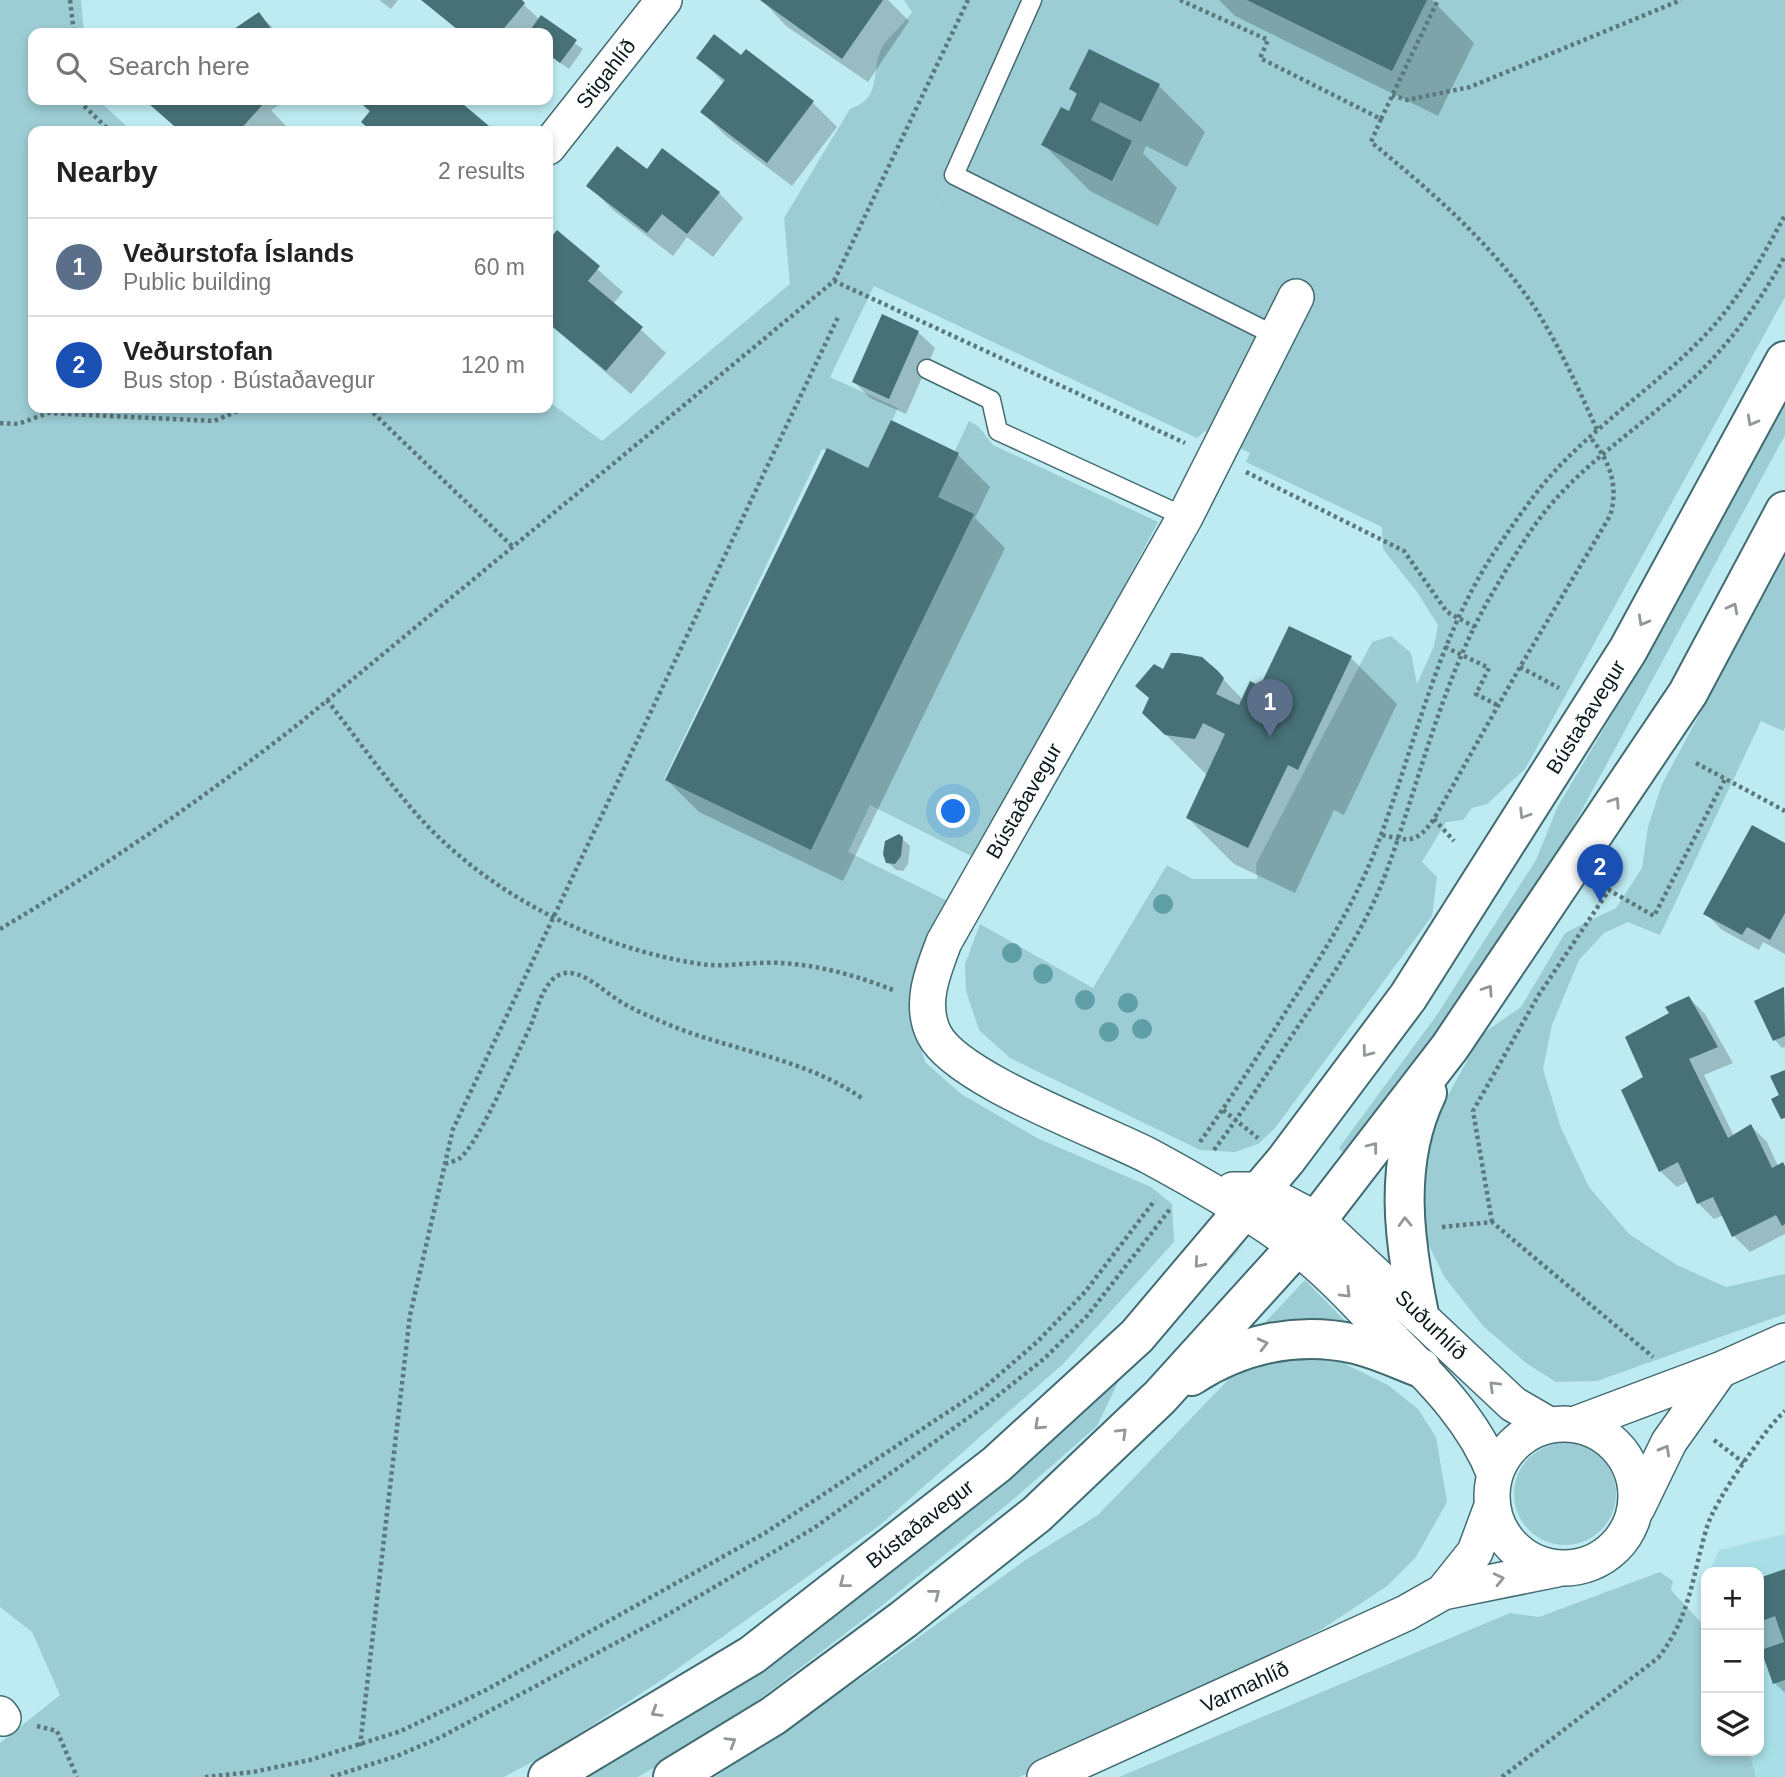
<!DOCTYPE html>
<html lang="en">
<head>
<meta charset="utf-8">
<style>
  :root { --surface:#fff; --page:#f2f2f2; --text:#222; --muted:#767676; --line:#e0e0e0; --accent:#9c0a57 }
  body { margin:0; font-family:Helvetica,sans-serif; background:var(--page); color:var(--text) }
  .controls { position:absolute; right:21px; bottom:21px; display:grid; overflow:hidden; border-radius:14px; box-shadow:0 4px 10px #0003 }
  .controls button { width:63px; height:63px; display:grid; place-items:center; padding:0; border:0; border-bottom:2px solid var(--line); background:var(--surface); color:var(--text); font:35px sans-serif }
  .you { position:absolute; left:954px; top:812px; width:24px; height:24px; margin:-18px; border:5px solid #fff; border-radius:50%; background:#1a73e8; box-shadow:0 0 0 10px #1a73e833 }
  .badge { display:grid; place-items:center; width:46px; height:46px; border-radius:50%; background:var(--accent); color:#fff; font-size:23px; font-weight:700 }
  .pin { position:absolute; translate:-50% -58px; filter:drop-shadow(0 2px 4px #0008) }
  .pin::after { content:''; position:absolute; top:37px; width:24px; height:21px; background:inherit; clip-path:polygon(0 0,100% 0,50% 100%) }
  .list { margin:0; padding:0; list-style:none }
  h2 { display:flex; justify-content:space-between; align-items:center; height:91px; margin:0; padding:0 28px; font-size:30px }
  h2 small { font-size:23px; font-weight:400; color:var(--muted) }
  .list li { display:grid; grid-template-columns:46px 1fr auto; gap:21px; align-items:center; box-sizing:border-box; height:98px; padding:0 28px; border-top:2px solid var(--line) }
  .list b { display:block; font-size:26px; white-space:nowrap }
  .list p { margin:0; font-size:23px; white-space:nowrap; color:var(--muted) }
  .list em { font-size:23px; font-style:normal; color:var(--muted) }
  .icon { flex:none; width:38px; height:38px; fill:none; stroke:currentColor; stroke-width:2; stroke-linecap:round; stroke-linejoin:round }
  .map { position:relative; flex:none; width:1785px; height:1777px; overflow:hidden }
  .search { position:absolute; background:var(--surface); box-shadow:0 4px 10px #0003; left:28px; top:28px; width:525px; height:77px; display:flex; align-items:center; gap:18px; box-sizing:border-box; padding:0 24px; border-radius:14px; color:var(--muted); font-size:26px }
  .panel { position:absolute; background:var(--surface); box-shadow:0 4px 10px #0003; left:28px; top:126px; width:525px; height:287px; border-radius:14px }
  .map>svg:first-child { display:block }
</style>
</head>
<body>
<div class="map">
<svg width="1785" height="1777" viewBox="0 0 1785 1777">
  <rect width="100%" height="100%" fill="#beebf2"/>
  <!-- built -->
  <path fill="#a8dee6" d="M1785,1534V1777H1756L1749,1751H1759V1572H1709L1719,1550Z"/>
  <!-- green -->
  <path fill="#9ccdd4" d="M0,0H81L84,33H33V100H98L132,131H33V408H548V401L602,441L790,284L784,218L850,109C885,97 869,69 883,46C889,36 904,24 912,12L904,0H1028L934,212L1031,0H1785V297L1525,769L1487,804L1472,808L1463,820L1446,822L1422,862L1437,877L1432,916L1275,1128L1258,1144L1235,1152L1200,1150L1010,1058L979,1030L966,991L965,964L980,924L1093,988L1167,865L1192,879H1257L1256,864L1372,642L1391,636L1411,653L1417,684L1434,646L1438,625L1417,592L1383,549L1382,527L1246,462L1250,453L1205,431L1197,438L874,286L830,377L898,408L869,469L822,449L664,779L807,848L933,497L969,421L978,426L993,445L1158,522L979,860L870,805L848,852L956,905L918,1036L925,1062L961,1094L1037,1138L1151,1187L1172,1204L1174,1242L1063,1364L880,1525L660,1681L551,1752L504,1777H0V1743L60,1695L32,1632L0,1607Z
    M1785,400V435L1552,865L1445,1024L1346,1155L1339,1148L1436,1016L1536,860L1557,808L1671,615Z
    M1785,556V728L1783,731L1761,721L1660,935L1628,922L1604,933L1579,960L1552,1025L1543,1069L1561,1128L1589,1187L1629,1234L1677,1265L1726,1287L1785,1274V1314L1597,1381L1556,1382L1526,1363L1484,1327L1445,1278L1425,1238L1420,1193L1432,1124L1482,1034L1521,1007L1565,933L1616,908L1642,868L1648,827L1662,784Z
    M1245,1244L1120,1378L1097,1426L1015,1498L885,1603L727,1724L638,1777H581L730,1690L845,1609Z
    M1305,1280L1350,1326L1254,1334Z
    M1291,1355L1337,1360L1388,1385L1418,1409L1436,1437L1447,1502L1416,1557L1387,1586L1322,1629L1075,1753L1019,1777H715L876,1668L1027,1559L1098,1515L1228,1380L1263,1357Z
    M1514 1494a51 51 0 1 1 102 0a51 51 0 1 1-102 0Z
    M1660,1572L1673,1581L1671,1590L1706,1628V1751H1749L1756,1777H1119L1510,1613L1539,1617Z"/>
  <!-- shadow -->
  <path fill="#0003" d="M379,0H398L391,9Z
    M423,0H519L540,20L583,49L569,69L548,54V33H461Z
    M762,0H888L909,21L868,82L786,26Z
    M1219,0H1432L1474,43L1438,116L1235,16Z
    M259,14L278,33H231Z
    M1090,51L1159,86L1205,132L1187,167L1146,146L1143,153L1177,188L1158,226L1090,191L1044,145L1069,114L1078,96L1071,89Z
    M698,57H741L813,103L837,127L792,186L726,136L702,112L724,83Z
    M155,100H286L271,110L288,128L284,131H179L151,104Z
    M358,100H455L493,131H372L363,122L371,113Z
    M647,171L719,193L743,218L713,257L687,237L673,256L613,210L589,186Z
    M557,233L623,292L613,304L666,353L631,394L548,323V244Z
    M883,317L918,332L935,348L906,414L870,398L854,382Z
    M892,423L958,455L990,487L975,518L1005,548L843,881L699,812L667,780L869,470Z
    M1351,658L1397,704L1344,815L1334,810L1295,893L1234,864L1188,818L1208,776L1144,713L1164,671L1223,679L1243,700L1261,689Z
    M899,836L910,846L908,864L903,871L896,870L888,862Z
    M1785,845V954L1763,942L1759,950L1722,930L1706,914Z
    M1784,989L1785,1047L1782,1048L1775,1040L1756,1002Z
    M1689,998L1705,1014L1733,1063L1704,1075L1734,1136L1751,1126L1767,1142L1778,1166H1785V1234L1750,1252L1734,1236L1724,1215L1714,1219L1698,1203L1688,1181L1677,1187L1660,1171L1645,1077L1672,1014Z
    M1785,1571V1693L1775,1683L1764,1651L1759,1646V1580Z"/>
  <!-- building -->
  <path fill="#477177" d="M421,0H522L525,3L500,33H462Z
    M760,0H883L842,59Z
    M1247,0H1427L1392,71Z
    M259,12L274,33H228Z
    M541,15L577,40L560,63L548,54V33H528Z
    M714,34L741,55L746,49L814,101L767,163L700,112L725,80L696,58Z
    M1089,49L1160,84L1141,122L1100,102L1091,120L1132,141L1112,181L1041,145L1061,107L1069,111L1077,93L1069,89Z
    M152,100H262L265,102L239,131H180L149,104Z
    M357,100H458L495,131H371L361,122L370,111Z
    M617,146L647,169L662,148L720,192L687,234L662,214L647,233L586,186Z
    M557,230L600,266L588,281L643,327L606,371L548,323V241Z
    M882,314L919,331L889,399L852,382Z
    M891,420L959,453L938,497L974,514L811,850L665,780L827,448L868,468Z
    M1289,626L1352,656L1298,770L1288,765L1248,848L1186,818L1225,734L1203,723L1195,739L1165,735L1142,713L1149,698L1135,686L1154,664L1163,669L1171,653H1180L1202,657L1218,671L1224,678L1216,694L1239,705L1250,681L1260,686Z
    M1752,825L1785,843V913L1770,940L1747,927L1742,935L1703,914Z
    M899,834L903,837L901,856L895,864L886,863L883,854L885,841Z
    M1784,987L1785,1036L1773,1041L1754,1001Z
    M1689,996L1718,1047L1689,1059L1728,1138L1751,1124L1772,1168L1783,1162L1785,1166V1224L1782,1226L1776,1215L1732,1237L1713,1197L1697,1204L1678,1162L1659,1172L1621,1090L1643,1077L1625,1037L1669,1013L1665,1007Z
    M1785,1070V1118L1781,1119L1771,1099L1779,1095L1770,1076Z
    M1785,1569V1680L1773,1684L1761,1650L1784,1642L1775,1616L1759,1622V1578Z"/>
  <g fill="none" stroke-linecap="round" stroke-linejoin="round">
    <!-- lane casing -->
    <g stroke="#426b71" stroke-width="21">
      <path id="lane" d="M1032,0L954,175L1276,336
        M927,369L991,400L998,431L1185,517"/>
    </g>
    <!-- street casing -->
    <g stroke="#426b71" stroke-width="38">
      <path id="street" d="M548,147L664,0
        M1296,297L1185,517L944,942C933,971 919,1004 934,1034C956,1079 1101,1131 1149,1156C1197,1182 1256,1215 1298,1248C1334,1276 1365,1312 1397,1344C1436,1383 1475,1423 1495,1475
        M1233,1190H1260L1317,1220L1513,1404L1549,1425
        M1492 1496a72 72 0 1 1 144 0a72 72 0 1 1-144 0Z
        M1576,1424L1720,1370L1785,1341
        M1637,1508L1669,1442L1720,1370
        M1443,1592L1475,1552L1492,1506
        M0,1714L3,1718
        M1045,1777L1406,1613L1443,1592L1557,1569"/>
    </g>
    <!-- primary casing -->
    <g stroke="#426b71" stroke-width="42">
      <path id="primary" d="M1419,1314C1404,1241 1393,1163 1427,1093
        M1191,1376C1240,1344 1297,1331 1355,1344C1377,1349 1400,1360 1421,1368
        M548,1777L752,1655L997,1464L1137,1336L1286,1160L1408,997L1628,650L1785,361
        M673,1777L773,1716L904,1619L1037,1514L1160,1397L1296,1247L1450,1047L1688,693L1785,511"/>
    </g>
    <!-- path -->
    <path stroke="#5b787d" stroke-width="4.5" stroke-dasharray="3.5 3.5" stroke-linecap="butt" d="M70,0L74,33
      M1180,0L1268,40L1260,58L1381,119L1371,142C1431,191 1491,243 1535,308C1560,347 1579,390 1598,432
      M1392,95L1407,100L1470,87L1681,0
      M81,100L82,104L110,131
      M1381,119L1438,0
      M834,281L968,0
      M368,408L512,546
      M0,423L18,424L48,413L214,421L245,408
      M1246,472L1404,551L1447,612L1475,627
      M1445,647L1489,668L1476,694L1497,705
      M1520,667L1559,688
      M327,700C355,736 382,774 412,809C483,892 593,948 701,964C726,968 754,961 780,963C819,965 858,976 893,990
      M1696,763L1785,811
      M1434,819L1454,841
      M1382,835C1410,841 1416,844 1434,819L1520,667L1610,516C1619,486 1610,462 1591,438
      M0,929C105,867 205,797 301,722L834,281L1185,443
      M1223,1110L1258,1138
      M1200,1142C1229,1101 1256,1059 1283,1016C1320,958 1358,900 1381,835C1417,738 1438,638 1495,551C1510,529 1525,507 1541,487C1589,428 1657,387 1709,331C1741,296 1763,256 1785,215
      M1214,1150C1244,1110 1271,1067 1299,1025C1332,976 1367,926 1387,870C1421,777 1442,679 1493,592C1511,562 1530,528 1553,502C1596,453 1652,419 1699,373C1734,338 1761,300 1785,256
      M445,1164C450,1162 456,1161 460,1158C479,1143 518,1052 530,1027C537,1011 540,992 553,979C574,960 601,990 618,1000C630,1008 644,1014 656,1019C724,1051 801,1055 863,1099
      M1492,1222L1473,1111L1538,996L1609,890L1654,916L1725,779
      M1442,1227L1492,1222L1653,1357
      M1714,1440L1744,1463
      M37,1726L57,1731L77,1777
      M360,1746L410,1315L453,1129L839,315
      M205,1777L253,1772L310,1760L401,1731L486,1690L765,1533L984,1388L1038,1341L1085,1292L1155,1200
      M331,1777L397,1756L441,1737L662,1618L814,1528L986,1405L1045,1358L1087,1316L1171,1208
      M1502,1777L1658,1658C1691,1616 1692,1576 1707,1527C1714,1502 1765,1428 1785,1411"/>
    <!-- lane -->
    <use href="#lane" stroke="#fff" stroke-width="18"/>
    <!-- street -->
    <use href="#street" stroke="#fff" stroke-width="35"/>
    <!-- primary -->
    <use href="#primary" stroke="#fff" stroke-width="38"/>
  </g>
  <!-- trees -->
  <g fill="#5f9fa7">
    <circle cx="1163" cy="904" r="10"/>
    <circle cx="1012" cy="953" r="10"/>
    <circle cx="1043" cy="974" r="10"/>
    <circle cx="1085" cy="1000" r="10"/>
    <circle cx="1128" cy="1003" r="10"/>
    <circle cx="1142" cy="1029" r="10"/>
    <circle cx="1109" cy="1032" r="10"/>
  </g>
  <!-- one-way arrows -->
  <defs><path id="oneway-chevron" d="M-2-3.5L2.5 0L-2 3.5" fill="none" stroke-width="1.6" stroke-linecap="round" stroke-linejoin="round" transform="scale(1.75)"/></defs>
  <g stroke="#909899">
    <use href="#oneway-chevron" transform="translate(1752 421) rotate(119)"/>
    <use href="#oneway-chevron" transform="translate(1733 608) rotate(-62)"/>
    <use href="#oneway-chevron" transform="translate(1643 621) rotate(119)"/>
    <use href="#oneway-chevron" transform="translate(1615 802) rotate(-56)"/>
    <use href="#oneway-chevron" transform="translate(1524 814) rotate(122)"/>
    <use href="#oneway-chevron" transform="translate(1488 990) rotate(-56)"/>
    <use href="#oneway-chevron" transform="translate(1367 1052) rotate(127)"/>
    <use href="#oneway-chevron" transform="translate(1373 1147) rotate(-52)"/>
    <use href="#oneway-chevron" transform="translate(1405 1222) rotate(-92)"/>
    <use href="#oneway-chevron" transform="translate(1199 1263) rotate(131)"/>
    <use href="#oneway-chevron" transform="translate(1346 1293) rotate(45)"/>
    <use href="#oneway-chevron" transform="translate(1263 1344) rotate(-14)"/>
    <use href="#oneway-chevron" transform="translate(1494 1386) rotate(-136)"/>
    <use href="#oneway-chevron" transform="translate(1039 1425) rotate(137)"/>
    <use href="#oneway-chevron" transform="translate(1122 1433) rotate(-44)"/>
    <use href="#oneway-chevron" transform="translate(1665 1450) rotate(-61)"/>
    <use href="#oneway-chevron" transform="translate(1499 1579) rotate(-13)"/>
    <use href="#oneway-chevron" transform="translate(844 1583) rotate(142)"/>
    <use href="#oneway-chevron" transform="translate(935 1594) rotate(-38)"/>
    <use href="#oneway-chevron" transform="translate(656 1712) rotate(149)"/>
    <use href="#oneway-chevron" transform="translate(731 1742) rotate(-31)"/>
  </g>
  <g text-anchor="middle" stroke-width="5" stroke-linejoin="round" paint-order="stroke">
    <!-- street labels -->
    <g font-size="21" fill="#091a1d" stroke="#fff">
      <text transform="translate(606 74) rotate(-52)" y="7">Stigahlíð</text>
      <text transform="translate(1586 717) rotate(-58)" y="7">Bústaðavegur</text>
      <text transform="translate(1024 801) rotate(-60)" y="7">Bústaðavegur</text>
      <text transform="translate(1431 1325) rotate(44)" y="7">Suðurhlíð</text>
      <text transform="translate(920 1524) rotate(-38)" y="7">Bústaðavegur</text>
      <text transform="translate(1245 1687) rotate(-25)" y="7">Varmahlíð</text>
    </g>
  </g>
</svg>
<div class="controls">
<button>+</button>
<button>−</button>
<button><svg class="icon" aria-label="layers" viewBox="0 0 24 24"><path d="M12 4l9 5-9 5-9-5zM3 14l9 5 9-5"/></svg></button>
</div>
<div class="you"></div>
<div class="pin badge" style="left:1270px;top:737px;background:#5c6f8a">1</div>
<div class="pin badge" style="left:1600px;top:902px;background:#1a4fb4">2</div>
<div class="search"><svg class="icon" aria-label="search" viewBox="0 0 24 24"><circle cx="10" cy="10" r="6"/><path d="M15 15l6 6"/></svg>Search here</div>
<section class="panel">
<h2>Nearby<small>2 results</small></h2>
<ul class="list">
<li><span class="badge" style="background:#5c6f8a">1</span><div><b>Veðurstofa Íslands</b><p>Public building</p></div><em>60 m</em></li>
<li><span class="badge" style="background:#1a4fb4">2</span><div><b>Veðurstofan</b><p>Bus stop · Bústaðavegur</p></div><em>120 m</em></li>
</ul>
</section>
</div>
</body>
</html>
